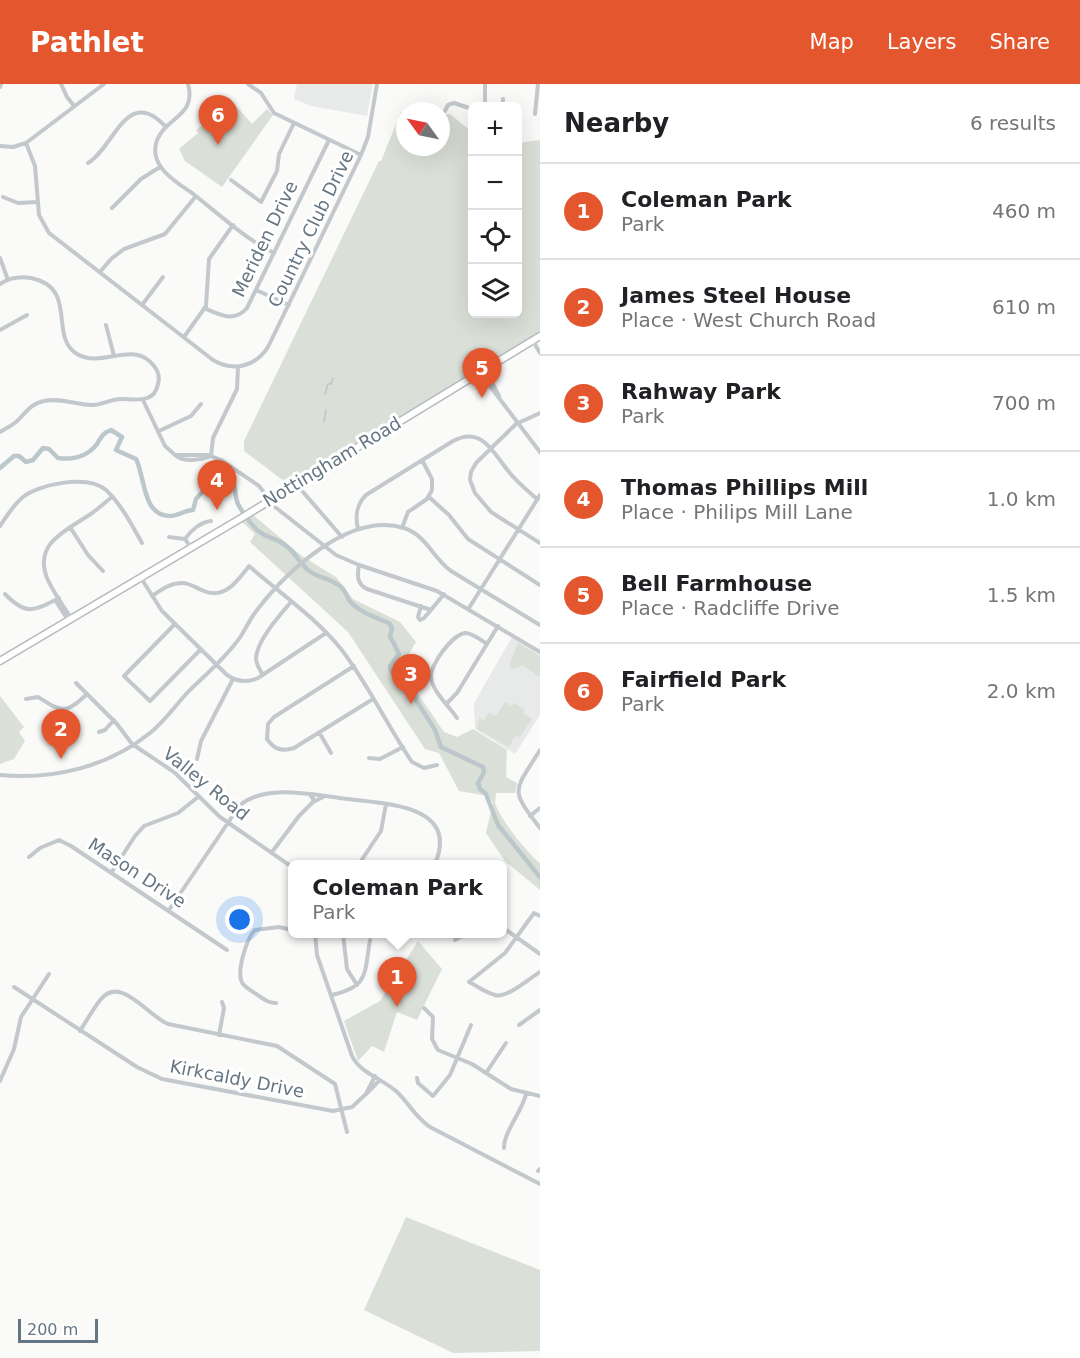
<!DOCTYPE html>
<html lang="en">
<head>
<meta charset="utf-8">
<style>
  :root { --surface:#fff; --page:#f2f2f2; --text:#202124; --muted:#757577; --line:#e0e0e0; --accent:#e4572e }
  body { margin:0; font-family:"DejaVu Sans",sans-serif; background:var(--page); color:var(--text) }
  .controls { position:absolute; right:18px; top:18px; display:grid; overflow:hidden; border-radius:9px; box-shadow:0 6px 24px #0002 }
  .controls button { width:54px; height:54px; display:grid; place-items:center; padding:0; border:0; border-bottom:2px solid var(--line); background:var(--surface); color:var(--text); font:30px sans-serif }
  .compass { position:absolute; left:396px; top:18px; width:54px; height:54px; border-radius:50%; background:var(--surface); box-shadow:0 6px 24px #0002; rotate:303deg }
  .scale { position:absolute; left:18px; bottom:15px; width:80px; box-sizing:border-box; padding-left:6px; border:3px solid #657683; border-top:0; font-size:16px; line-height:21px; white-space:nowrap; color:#657683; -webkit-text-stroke:4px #fff; paint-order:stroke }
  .you { position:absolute; left:240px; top:836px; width:21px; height:21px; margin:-15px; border:4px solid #fff; border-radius:50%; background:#1a73e8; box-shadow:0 0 0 9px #1a73e833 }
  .badge { display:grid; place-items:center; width:39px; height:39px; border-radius:50%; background:var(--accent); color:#fff; font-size:20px; font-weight:700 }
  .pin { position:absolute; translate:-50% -50px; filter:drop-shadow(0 2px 3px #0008) }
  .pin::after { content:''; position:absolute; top:32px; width:21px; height:18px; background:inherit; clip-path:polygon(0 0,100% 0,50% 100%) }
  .popup { position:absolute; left:288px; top:776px; width:219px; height:78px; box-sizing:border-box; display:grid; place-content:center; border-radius:9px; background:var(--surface); filter:drop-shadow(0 2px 4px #0005); font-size:20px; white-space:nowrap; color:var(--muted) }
  .popup b { font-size:22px; color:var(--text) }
  .popup::after { content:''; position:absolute; left:50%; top:100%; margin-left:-12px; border:12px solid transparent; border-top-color:var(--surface) }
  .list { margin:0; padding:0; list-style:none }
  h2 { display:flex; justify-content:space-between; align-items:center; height:78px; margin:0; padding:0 24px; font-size:26px }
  h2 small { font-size:20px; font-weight:400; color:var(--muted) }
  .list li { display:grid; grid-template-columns:39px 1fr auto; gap:18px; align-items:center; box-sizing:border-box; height:96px; padding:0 24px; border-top:2px solid var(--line) }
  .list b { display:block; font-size:22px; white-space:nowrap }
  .list p { margin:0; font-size:20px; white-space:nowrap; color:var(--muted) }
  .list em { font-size:20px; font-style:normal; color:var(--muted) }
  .icon { flex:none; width:33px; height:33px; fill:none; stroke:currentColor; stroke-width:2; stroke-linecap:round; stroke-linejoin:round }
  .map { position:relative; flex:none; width:540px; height:1274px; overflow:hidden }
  header { display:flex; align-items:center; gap:36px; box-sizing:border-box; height:84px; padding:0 30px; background:var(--accent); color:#fff }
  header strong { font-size:28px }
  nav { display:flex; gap:33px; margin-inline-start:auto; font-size:21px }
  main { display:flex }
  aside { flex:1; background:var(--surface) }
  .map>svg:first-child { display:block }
</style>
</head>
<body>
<header>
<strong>Pathlet</strong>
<nav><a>Map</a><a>Layers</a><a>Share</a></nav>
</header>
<main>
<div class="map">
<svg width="540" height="1274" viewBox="0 0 540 1274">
  <rect width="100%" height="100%" fill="#fafaf8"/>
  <!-- built -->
  <path fill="#e8e9e9" d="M297,0H373L367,32L311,22L294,15Z
    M512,553L540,571V631L515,670L475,645L474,619Z"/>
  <!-- green -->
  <path fill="#dadfd7" d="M222,16L237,23L252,40L267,25L273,31L222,103L185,77L179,65L198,49L196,46L208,37L211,21Z
    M401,28L405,29V63H441V30H450L472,48V230H518V59L540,56V248L288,400L244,367V357L379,77H381Z
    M253,431L302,472L336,493L353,515L400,538L416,558L407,573L410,598L444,648L457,653L473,645L507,666L506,693L517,699L515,709H496C496,712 495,715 495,718C497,732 529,771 540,779V806L505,777L486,749L493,719L489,712L459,707L439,669L425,665L348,548L250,458L255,450L242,438Z
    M518,559L540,572V592L535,591L534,589L523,581L514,585L510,584V579Z
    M0,612L24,643L19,648L25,657L14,675L0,680Z
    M505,618L512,622L514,619L525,626L523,629L532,635L520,653L515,652L509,663L477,645L479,634L484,636L489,629L496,632Z
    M418,857L442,885L417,936L397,928L384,968L372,962L358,977L344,937L380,917Z
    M406,1133L540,1186V1267L453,1269L364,1226Z"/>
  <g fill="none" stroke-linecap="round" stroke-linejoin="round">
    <!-- stream -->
    <path stroke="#bbc7cb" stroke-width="1.5" d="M325,310L328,300H331L333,294
      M324,338L326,326"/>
    <!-- river -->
    <path stroke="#bbc7cb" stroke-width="4.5" d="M0,384L14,372H19L26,378L33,376L43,364L49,365L58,374C73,376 87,373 97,360C101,353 103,349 111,346L122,353L116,366L136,375C145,392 142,432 170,432C178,432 185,426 193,426L196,415L204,406L203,401L206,396L225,388C238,394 233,409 238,420C242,428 251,440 257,446C265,453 274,454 282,459C295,467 297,476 307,485C316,494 326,493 335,499C344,503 345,509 349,516C356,526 378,535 389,539L392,544L390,552L399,570L390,582L391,587L406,600L435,646L441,663L483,683L484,688L478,699L480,705L486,710L498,741L540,793"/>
    <!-- major casing -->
    <g stroke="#b5babe" stroke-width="9">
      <path id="major" d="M0,577L243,433L540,252"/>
    </g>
    <!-- minor -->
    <path stroke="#c3c8cc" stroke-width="4" d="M61,0L67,13L74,22
      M188,0C197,32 166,33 157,56C154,65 155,75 161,83C168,94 182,102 192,109C219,130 244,154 274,169
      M248,0L261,9L274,29L361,71
      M485,0V22
      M0,3L1,0
      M502,22L503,15
      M445,27L448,21L454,19L472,25
      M535,30L538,0
      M26,59L35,82L39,131L49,149L213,276C233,288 255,283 268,263L361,71L368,53L377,0
      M0,62L13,63L26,59L104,0
      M88,79C114,64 127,0 166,43
      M231,96L261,118L277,87L279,70L294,39
      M3,113L18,119L38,118
      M112,124L141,95L160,83
      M0,174L8,196
      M100,188L111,175L124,165L165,150L196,112
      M0,200C9,194 20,192 31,194C79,204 48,252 77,270C102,285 134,255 154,282C158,287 160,293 158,300C154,320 136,315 121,315C112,315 103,320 94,321C78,322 61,313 44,317C31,319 25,330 16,338C11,342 5,345 0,348
      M256,206L289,221
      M142,221L163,193
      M204,224C220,231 234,239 247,224L329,56
      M106,241L114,272
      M0,246L27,231
      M184,253L206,222L209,175L233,141
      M533,257L540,269
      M238,283L237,305L213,354L211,372L221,376L259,402L275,423L336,471L359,481L437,507L540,568
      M485,285L499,312
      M480,289L540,368
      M143,316L165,362L175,371
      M540,329L516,340L476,379L471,388L470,396L475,409L491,428L540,459
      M159,347L191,332L201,320
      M175,371H208L211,372C201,376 184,379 175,371Z
      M297,401L342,453
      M429,413L449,431L468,455L540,501
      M0,442C7,432 13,421 23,413C40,400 88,390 106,406C121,420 132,441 142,459
      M70,443L88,471L103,487
      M402,444L408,428L427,415L432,406V395L422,376
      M358,445C355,432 356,421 366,411L453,357C482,341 494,370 509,388C517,398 527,406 537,415
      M169,453L185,455
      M191,464L185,455C191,446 201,438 211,437
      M359,481C357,492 357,500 367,505L431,526L444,510
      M141,494L162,527L227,591C237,598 247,599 258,594L326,549
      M5,510C26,532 34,527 59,514
      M152,512C161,506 170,499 182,499C190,499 196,504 204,507C225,516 238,496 249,482C280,509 316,534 341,565C368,600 387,641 412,678L424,684L437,681
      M58,514L57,519L68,536
      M421,522L418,533L420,536L424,534L431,526
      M469,524L540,411
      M71,534C63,521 53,508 47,494C34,461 63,448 86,433C95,428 103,420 112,413
      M175,540L124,592L150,617L201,565
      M354,582L274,633L268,640L267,655C274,665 281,668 294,664L373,615
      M263,591C260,586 256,581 256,574C257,556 280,531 291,518
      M76,599L117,640L132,660L174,688L220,733L292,783
      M26,615L38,613C62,628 65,631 87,610
      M446,620L457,609L498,542
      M457,634C449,622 433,608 431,594C429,582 453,549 466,549C474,550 481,556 487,560
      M99,648L105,646L114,636
      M319,648L331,669
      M540,666C514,708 509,704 540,744
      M369,674L380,675L403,663
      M197,675L201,657L233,595
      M0,691C53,696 108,683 150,649C164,638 175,622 187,609C203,593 221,578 235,560C244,550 248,537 257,526C287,487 350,427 404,444C426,451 433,474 451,487L540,541
      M310,711L313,714V718L323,713
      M530,732L540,724
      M272,768L299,732L313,718
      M29,773L40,764L59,756L71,762L227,866
      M359,780L381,747L386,720
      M111,789L135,752L144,742L178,729L198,713
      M169,826L240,721C267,699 315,711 348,715C386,720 460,721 435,780
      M540,832L534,829L505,869L469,898C477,902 486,909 495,911C506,915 530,894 540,888
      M502,843L540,870
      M303,850H315
      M315,850L317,871L352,972C360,989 383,995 397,1008C409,1019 415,1033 430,1043L540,1100
      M343,850L347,885L357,901
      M455,856L465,850
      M14,903L137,983L162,995L333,1027L352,1023L366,1010
      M332,911C369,902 364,891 370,856
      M276,919C269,919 265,916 259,912C254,908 247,905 243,900C235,889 247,854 255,846L279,843L292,846
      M424,924L433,933L432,955L438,966L472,980L511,1005L540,1012
      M519,941L540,926
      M80,947C87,936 93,925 101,915C121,891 148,932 168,940L277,962L335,1000L347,1048
      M219,951L224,924L222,918
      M486,989L506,959
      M375,992L366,1010L380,996
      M417,994L418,999L433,1012L450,991L471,941
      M0,997L14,965L21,933L49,890
      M504,1064C504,1047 522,1028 526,1010
      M538,1087L540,1085"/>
    <!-- major -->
    <use href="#major" stroke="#fff" stroke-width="6"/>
  </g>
  <g text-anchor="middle" stroke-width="6" stroke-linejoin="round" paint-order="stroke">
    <!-- street labels -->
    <g font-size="18" fill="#657683" stroke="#fff">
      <text transform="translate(311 145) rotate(-64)" y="6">Country Club Drive</text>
      <text transform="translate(265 155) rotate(-64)" y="6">Meriden Drive</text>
      <text transform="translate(332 378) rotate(-31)" y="6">Nottingham Road</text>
      <text transform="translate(206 700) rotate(39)" y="6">Valley Road</text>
      <text transform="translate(137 789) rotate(33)" y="6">Mason Drive</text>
      <text transform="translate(237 995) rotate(11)" y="6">Kirkcaldy Drive</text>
    </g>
  </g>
</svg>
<div class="controls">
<button>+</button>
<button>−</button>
<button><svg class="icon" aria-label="locate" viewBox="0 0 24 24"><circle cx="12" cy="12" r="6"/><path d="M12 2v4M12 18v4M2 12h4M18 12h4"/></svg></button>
<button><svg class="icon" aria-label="layers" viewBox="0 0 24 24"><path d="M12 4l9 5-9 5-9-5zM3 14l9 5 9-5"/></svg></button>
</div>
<svg class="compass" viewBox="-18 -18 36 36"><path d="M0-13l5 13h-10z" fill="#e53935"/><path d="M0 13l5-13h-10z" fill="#757577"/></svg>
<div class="scale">200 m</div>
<div class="you"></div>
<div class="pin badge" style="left:397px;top:923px">1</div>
<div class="popup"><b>Coleman Park</b>Park</div>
<div class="pin badge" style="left:61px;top:675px">2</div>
<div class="pin badge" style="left:411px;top:620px">3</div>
<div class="pin badge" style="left:217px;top:426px">4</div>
<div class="pin badge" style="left:482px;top:314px">5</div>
<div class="pin badge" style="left:218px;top:61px">6</div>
</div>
<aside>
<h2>Nearby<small>6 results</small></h2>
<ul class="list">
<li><span class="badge">1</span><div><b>Coleman Park</b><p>Park</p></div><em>460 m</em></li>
<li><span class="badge">2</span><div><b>James Steel House</b><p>Place · West Church Road</p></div><em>610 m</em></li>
<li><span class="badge">3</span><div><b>Rahway Park</b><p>Park</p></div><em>700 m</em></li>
<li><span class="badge">4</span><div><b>Thomas Phillips Mill</b><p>Place · Philips Mill Lane</p></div><em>1.0 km</em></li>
<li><span class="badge">5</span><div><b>Bell Farmhouse</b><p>Place · Radcliffe Drive</p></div><em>1.5 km</em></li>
<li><span class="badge">6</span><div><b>Fairfield Park</b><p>Park</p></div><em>2.0 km</em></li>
</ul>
</aside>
</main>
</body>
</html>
